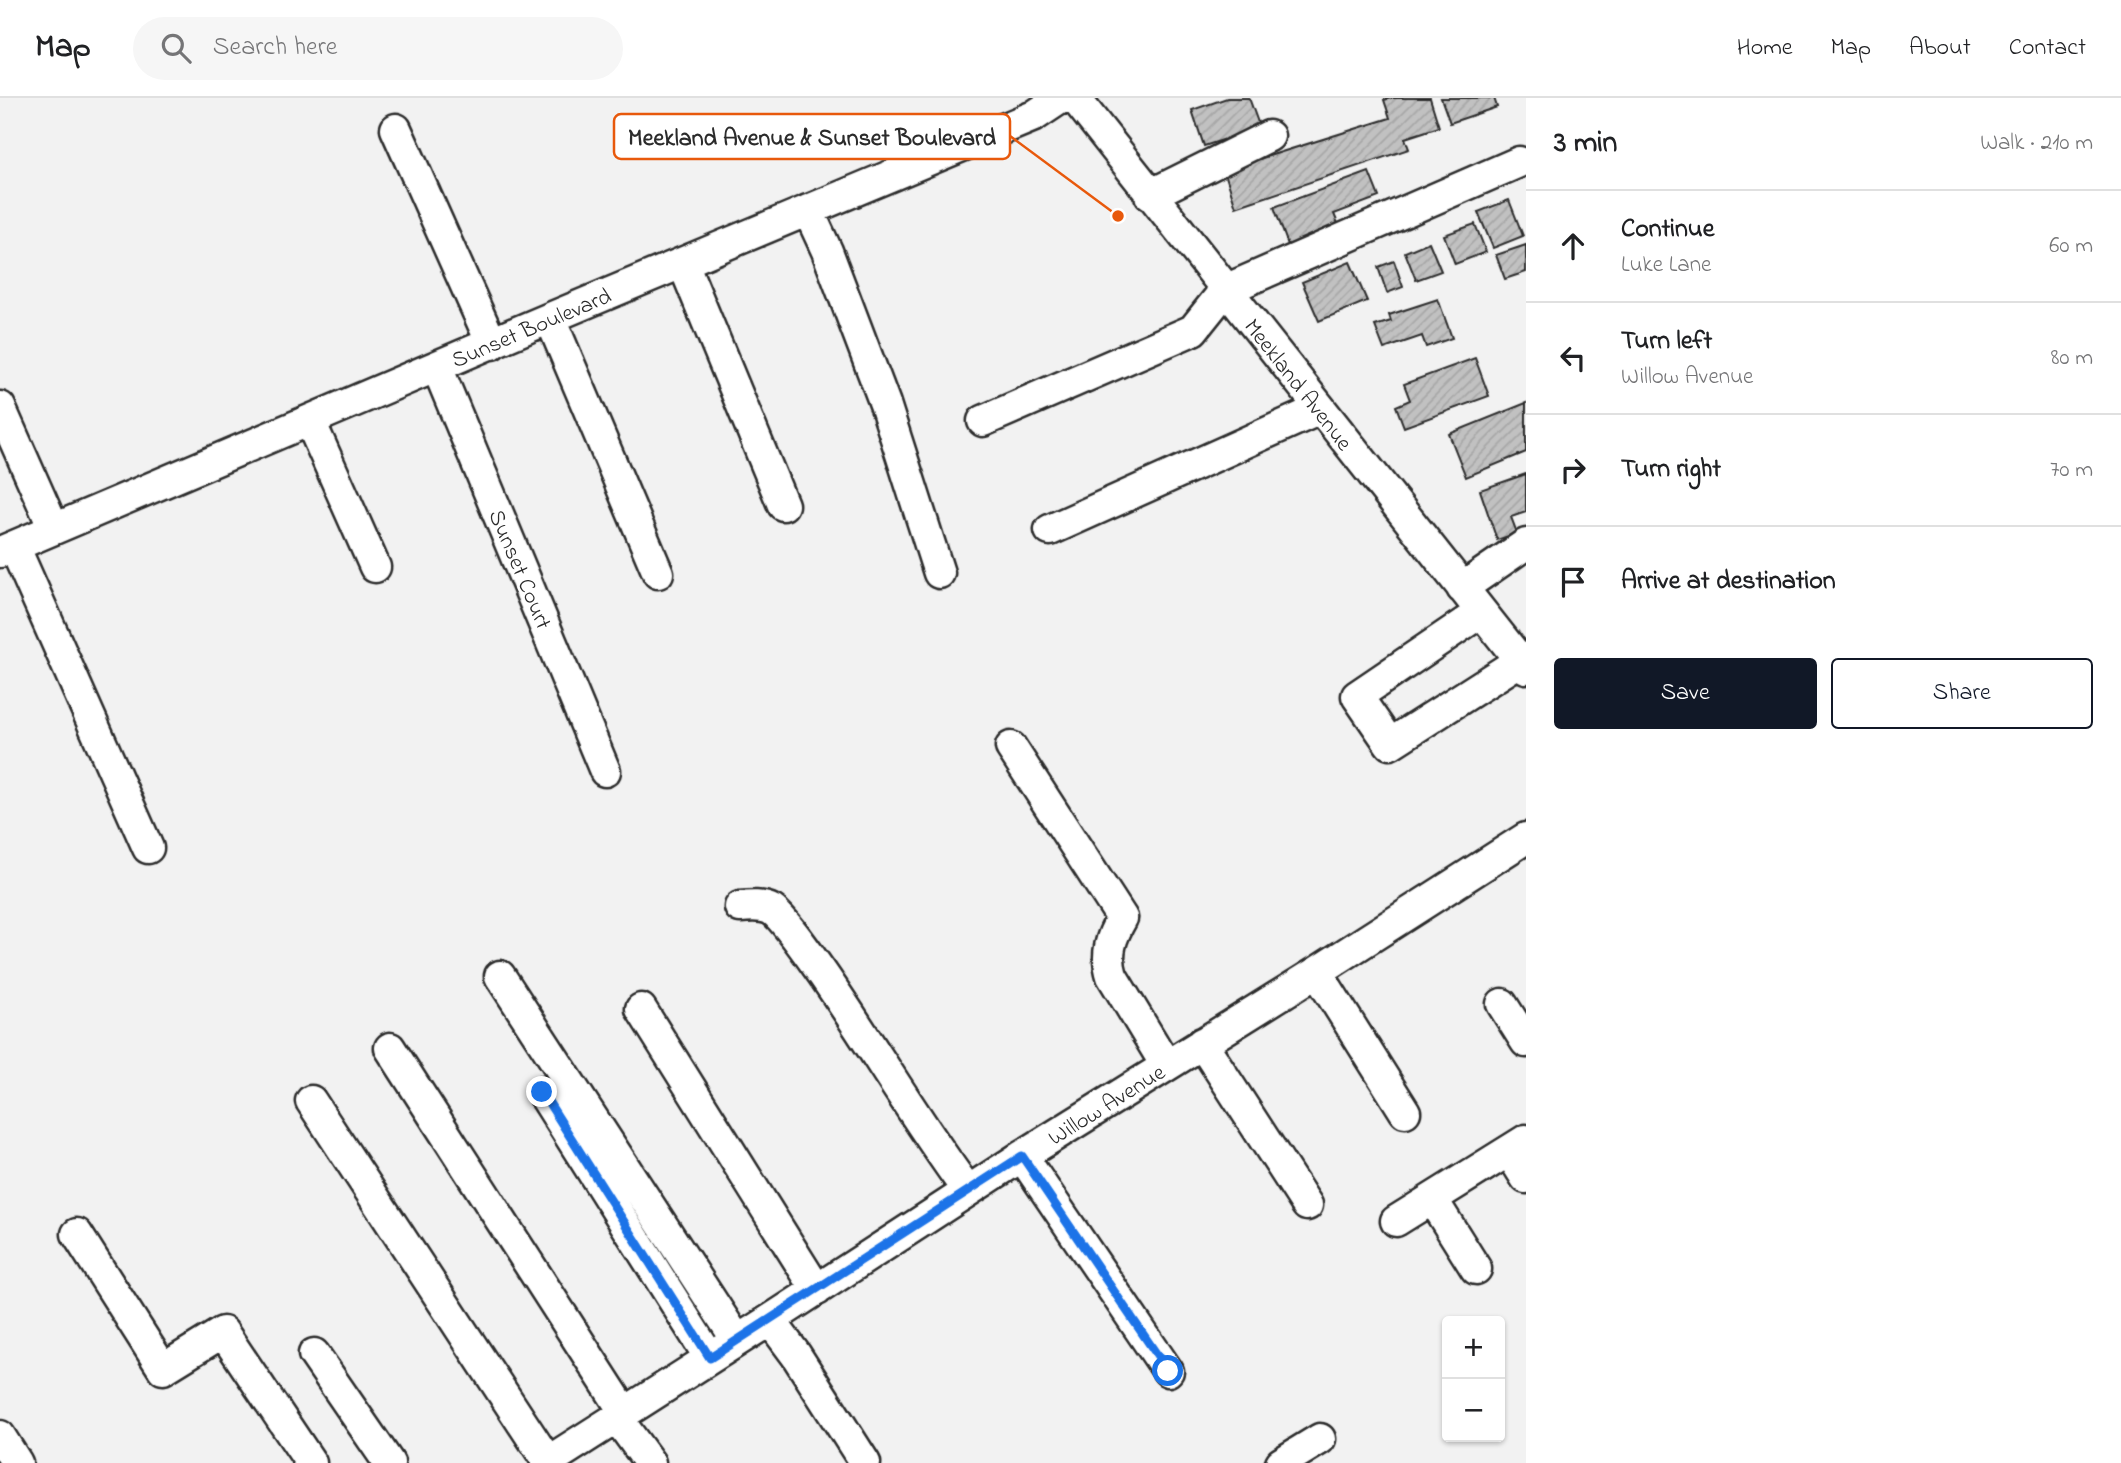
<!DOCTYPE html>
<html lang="en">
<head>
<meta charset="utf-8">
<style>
  :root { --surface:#fff; --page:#f6f6f6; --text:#202124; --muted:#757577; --line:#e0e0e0; --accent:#111827 }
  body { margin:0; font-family:"Indie Flower",sans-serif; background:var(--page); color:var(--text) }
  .controls { position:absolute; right:21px; bottom:21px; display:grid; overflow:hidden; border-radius:7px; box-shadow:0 2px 5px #0004 }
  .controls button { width:63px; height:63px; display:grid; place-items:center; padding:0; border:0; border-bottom:2px solid var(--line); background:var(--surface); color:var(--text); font:35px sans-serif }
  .stop { position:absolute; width:21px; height:21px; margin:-16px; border:5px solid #1a73e8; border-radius:50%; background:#fff }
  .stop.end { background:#1a73e8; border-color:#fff; box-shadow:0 2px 7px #0008 }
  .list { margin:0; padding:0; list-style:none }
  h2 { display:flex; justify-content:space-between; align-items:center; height:91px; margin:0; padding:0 28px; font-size:30px }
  h2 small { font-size:23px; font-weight:400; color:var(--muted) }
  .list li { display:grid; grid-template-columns:46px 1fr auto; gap:21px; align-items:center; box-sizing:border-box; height:112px; padding:0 28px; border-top:2px solid var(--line) }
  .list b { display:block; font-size:26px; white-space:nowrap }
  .list p { margin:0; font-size:23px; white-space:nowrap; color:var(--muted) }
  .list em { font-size:23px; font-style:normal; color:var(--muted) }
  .actions { display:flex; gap:14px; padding:21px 28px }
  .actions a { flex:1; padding:16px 0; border:2px solid var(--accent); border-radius:7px; text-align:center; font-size:24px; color:var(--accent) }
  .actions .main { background:var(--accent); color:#fff }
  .icon { flex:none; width:38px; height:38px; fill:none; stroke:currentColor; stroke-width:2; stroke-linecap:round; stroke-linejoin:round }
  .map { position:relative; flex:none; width:1526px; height:1365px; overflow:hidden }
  header { display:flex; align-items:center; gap:42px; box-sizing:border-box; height:98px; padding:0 35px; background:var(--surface); border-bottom:2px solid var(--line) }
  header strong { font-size:33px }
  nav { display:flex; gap:38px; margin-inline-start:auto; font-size:24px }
  .search { width:490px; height:63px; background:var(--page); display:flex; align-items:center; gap:18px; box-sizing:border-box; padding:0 24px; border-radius:38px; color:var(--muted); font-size:26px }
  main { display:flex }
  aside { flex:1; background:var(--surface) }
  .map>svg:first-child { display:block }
</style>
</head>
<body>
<header>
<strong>Map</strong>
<div class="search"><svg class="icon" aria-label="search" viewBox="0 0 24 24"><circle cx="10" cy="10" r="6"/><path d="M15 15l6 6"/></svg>Search here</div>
<nav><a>Home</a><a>Map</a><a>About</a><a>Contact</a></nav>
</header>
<main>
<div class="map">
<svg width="1526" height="1365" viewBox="0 0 1526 1365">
  <defs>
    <pattern id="building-hatch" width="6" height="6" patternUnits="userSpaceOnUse" patternTransform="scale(1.75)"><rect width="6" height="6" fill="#c1c1c1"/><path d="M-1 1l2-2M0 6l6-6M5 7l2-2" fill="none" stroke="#a6a6a6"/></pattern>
  </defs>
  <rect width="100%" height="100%" fill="#f2f2f2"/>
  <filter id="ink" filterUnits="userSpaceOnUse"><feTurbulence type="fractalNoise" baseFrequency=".0143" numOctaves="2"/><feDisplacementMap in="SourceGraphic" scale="14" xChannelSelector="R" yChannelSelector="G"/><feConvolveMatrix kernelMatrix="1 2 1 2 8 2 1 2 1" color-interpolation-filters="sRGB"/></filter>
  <g filter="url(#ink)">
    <!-- building -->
    <path fill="url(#building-hatch)" stroke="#2b2b2b" stroke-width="2" d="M1227,0H1249L1260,30L1204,48L1192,12Z
      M1391,0H1430L1439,29L1405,40L1409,51L1236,109L1224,72L1390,20L1384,2Z
      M1441,0H1494L1497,9L1450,25Z
      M1369,74L1379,99L1334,116L1339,128L1288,147L1274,109Z
      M1509,102L1523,138L1493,150L1478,114Z
      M1475,126L1486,154L1455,166L1444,137Z
      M1429,144L1441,173L1416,182L1405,154Z
      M1526,147V174L1505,181L1496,157Z
      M1394,163L1403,189L1387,195L1378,169Z
      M1350,164L1367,203L1319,223L1302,184Z
      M1438,201L1452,240L1426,249L1422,238L1384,251L1375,228L1391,223L1389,217Z
      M1475,260L1489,298L1404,329L1396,308L1410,302L1404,286Z
      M1526,305V354L1466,379L1449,336Z
      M1526,376V414L1511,419L1517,435L1497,442L1480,392Z"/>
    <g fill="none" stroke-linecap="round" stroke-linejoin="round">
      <!-- minor casing -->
      <g stroke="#2b2b2b" stroke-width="35">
        <path id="minor" d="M1075,0L1526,570
          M396,31L492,246
          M1150,97L1269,38
          M808,112L827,153L885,306L939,475
          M683,165L783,407
          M550,220L658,475
          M437,269L605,673
          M0,309L54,431
          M310,323L375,469
          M983,323L1193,232L1225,192L1519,64
          M1050,432L1320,311
          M14,448L148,750
          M0,454L550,220L1034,18L1061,0
          M1462,490L1526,446
          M1481,514L1357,598L1390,646L1526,559
          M1011,649L1122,820C1111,839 1105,856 1112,878L1166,967
          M740,809C750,808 763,807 772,812C784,820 812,861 822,875C872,947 916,1023 968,1093
          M1317,874L1405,1014
          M500,878L737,1242
          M1502,906L1526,944
          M641,911L817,1192
          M1202,945L1307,1107
          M390,950L625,1315
          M542,994L710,1260
          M311,1003L548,1364
          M1509,1053L1526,1080
          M1022,1058L1168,1273
          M1432,1101L1476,1171
          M1396,1123L1526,1042
          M77,1136L163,1271L223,1234L311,1365
          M770,1222L796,1257L865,1365
          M314,1256L389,1365
          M617,1320L650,1365
          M0,1338L17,1365
          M546,1365L770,1222L1022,1058L1317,874L1526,740
          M1281,1365L1320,1341"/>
      </g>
      <!-- minor -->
      <use href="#minor" stroke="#fff" stroke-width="30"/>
    </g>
  </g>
  <g fill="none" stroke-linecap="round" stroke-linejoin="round" filter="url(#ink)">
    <!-- route -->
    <path stroke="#1a73e8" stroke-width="9" d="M542,994L710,1260L1022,1058L1168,1273"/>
  </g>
  <g text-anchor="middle" stroke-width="5" stroke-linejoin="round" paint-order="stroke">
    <!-- street labels -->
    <g font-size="23" fill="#2b2b2b" stroke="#fff">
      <text transform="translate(531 229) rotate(-23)" y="8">Sunset Boulevard</text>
      <text transform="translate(1299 286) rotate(52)" y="8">Meekland Avenue</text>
      <text transform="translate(521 471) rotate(67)" y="8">Sunset Court</text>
      <text transform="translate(1106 1006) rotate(-32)" y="8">Willow Avenue</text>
    </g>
  </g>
  <!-- callouts -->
  <path fill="none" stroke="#e8590c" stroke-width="2.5" d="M1118 118L1010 38"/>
  <circle fill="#e8590c" stroke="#fff" stroke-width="2.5" cx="1118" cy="118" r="7"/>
  <rect fill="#fff" stroke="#e8590c" stroke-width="2.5" x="614" y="16" width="396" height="45" rx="7"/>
  <g font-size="24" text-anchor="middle" font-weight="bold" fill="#2b2b2b">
    <text x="812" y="47">Meekland Avenue &amp; Sunset Boulevard</text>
  </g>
</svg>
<div class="controls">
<button>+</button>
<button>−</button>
</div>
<div class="stop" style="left:1168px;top:1273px"></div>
<div class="stop end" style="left:542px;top:994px"></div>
</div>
<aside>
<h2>3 min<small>Walk · 210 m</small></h2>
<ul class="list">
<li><svg class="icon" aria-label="ahead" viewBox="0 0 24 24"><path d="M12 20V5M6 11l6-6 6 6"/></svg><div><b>Continue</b><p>Luke Lane</p></div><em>60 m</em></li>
<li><svg class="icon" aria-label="left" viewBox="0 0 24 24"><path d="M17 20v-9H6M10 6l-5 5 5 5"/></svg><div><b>Turn left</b><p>Willow Avenue</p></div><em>80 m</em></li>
<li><svg class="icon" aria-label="right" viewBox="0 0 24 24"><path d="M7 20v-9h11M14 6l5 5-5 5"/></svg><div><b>Turn right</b></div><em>70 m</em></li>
<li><svg class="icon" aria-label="arrive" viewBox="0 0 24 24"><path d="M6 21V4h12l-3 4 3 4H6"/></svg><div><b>Arrive at destination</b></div></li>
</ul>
<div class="actions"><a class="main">Save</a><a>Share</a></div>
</aside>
</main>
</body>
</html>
